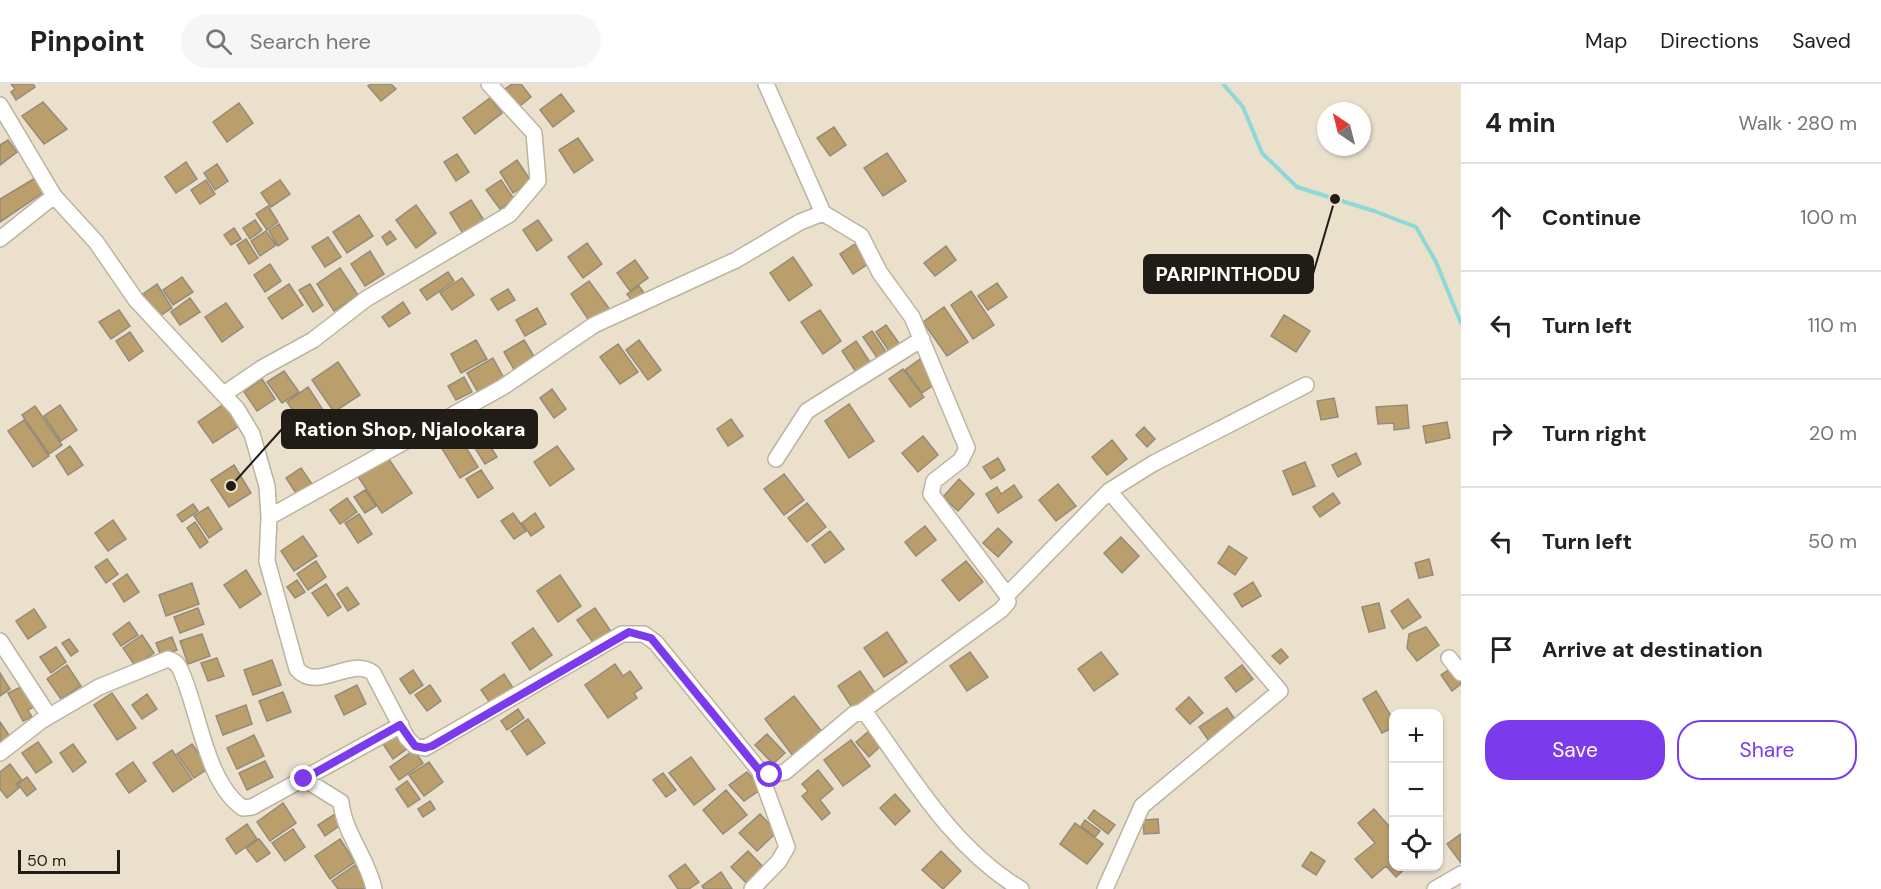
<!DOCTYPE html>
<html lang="en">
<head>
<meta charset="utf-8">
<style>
  :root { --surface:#fff; --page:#f6f6f6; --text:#222; --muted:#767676; --line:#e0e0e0; --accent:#7c3aed }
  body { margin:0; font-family:"DM Sans",sans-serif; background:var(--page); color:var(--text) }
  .controls { position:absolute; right:18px; bottom:18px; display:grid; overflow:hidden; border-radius:12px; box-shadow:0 2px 4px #0004 }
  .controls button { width:54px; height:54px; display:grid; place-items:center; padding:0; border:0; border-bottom:2px solid var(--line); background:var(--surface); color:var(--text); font:30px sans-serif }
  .compass { position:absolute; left:1317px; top:18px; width:54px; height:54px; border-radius:50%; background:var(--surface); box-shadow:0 2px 4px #0004; rotate:325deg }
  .scale { position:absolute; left:18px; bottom:15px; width:102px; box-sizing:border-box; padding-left:6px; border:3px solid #211d16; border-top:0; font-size:16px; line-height:21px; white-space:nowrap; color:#211d16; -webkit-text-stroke:4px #ebe0cc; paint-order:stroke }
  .stop { position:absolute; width:18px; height:18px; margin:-14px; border:4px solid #7c3aed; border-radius:50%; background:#fff }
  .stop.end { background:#7c3aed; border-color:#fff; box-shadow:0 2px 6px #0008 }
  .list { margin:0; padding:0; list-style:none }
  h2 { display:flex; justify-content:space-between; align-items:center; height:78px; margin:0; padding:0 24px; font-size:26px }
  h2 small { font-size:20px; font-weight:400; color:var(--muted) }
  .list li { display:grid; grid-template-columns:39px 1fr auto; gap:18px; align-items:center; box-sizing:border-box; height:108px; padding:0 24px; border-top:2px solid var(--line) }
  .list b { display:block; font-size:22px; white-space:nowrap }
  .list em { font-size:20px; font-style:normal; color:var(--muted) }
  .actions { display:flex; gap:12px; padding:18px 24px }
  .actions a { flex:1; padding:14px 0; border:2px solid var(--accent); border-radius:24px; text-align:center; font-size:21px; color:var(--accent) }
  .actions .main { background:var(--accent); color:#fff }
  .icon { flex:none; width:33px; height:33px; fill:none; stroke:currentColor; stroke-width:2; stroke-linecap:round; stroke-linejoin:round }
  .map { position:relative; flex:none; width:1461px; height:805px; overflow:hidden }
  header { display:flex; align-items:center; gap:36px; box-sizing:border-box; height:84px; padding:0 30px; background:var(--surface); border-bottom:2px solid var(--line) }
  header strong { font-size:28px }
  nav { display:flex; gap:33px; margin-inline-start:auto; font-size:21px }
  .search { width:420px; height:54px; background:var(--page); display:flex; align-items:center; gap:15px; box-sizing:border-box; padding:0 21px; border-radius:33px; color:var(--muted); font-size:22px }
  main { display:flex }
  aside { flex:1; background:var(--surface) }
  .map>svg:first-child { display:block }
</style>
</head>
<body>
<header>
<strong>Pinpoint</strong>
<div class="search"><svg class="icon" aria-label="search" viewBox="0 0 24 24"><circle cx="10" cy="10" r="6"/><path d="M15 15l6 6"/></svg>Search here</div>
<nav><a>Map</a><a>Directions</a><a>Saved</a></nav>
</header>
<main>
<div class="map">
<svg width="1461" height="805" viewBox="0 0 1461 805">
  <rect width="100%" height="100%" fill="#ebe0cc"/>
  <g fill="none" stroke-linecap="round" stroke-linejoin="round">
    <!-- stream -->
    <path stroke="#8dd8da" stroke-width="4" d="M1223,0L1243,23L1262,69L1297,103L1374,127L1416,143L1436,178L1461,239"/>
  </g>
  <!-- building -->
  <path fill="#ba9f6c" stroke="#958b78" stroke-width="1.5" d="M11,0H33L35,3L16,16L11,8L15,5Z
    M371,0H391L396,5L381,17L368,2Z
    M512,0H521L531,13L515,26L501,8Z
    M561,10L574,27L553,43L540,26Z
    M490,14L502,29L475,50L463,34Z
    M43,18L67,45L44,60L22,32Z
    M239,19L253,39L227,58L213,38Z
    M834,43L846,61L830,72L817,54Z
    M578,54L593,76L574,89L559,66Z
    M8,56L17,68L0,81V61Z
    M887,69L906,97L883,112L864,84Z
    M457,70L469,88L456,97L444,78Z
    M517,76L531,97L513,109L500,88Z
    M186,78L197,95L176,109L165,93Z
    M217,80L228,97L215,106L204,89Z
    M35,94L44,108L0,138V115Z
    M206,96L215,110L200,120L191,106Z
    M280,96L290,110L271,123L261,109Z
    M501,96L514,115L500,125L486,106Z
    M471,116L485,138L464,151L450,129Z
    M416,121L436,149L416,164L396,136Z
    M268,122L278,138L267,146L256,130Z
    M359,131L373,152L347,169L333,148Z
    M255,136L262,146L250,155L243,144Z
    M538,136L552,156L537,167L523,146Z
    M279,140L288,155L278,162L269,147Z
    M234,144L241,155L231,161L224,151Z
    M266,147L276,161L260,172L251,157Z
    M390,147L396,155L387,161L382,153Z
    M328,153L341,173L325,183L312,163Z
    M246,155L258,174L249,180L237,161Z
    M587,159L602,180L583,194L568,173Z
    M855,160L868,180L853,190L840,170Z
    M946,162L956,176L935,192L924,179Z
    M370,167L384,190L365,202L351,180Z
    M793,173L812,201L789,217L770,189Z
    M635,176L648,194L630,207L617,189Z
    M270,180L281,197L265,208L254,191Z
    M340,184L358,211L334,227L317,200Z
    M448,188L454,197L427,216L420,206Z
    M182,193L193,208L173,221L163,206Z
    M462,194L474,211L452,226L440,209Z
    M589,197L611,227L592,241L571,210Z
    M997,199L1007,213L988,226L978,212Z
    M157,200L172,224L158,233L143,210Z
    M289,200L303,221L282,235L268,214Z
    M310,200L323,221L313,228L299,206Z
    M639,202L647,213L635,221L627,210Z
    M508,205L515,216L498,226L491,215Z
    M971,207L994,241L973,255L951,221Z
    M190,214L200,228L180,241L171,228Z
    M403,218L410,229L389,243L382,233Z
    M226,219L243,243L222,258L205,233Z
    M944,223L968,258L947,272L923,238Z
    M537,224L546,240L525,252L516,236Z
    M119,226L130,242L111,255L99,238Z
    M820,226L841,257L823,270L801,238Z
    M1284,231L1310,247L1296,268L1271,252Z
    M886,241L901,262L891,270L876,248Z
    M872,247L889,272L880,278L863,253Z
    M130,248L143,267L129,277L116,257Z
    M476,256L487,275L461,289L451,270Z
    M524,256L538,279L517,291L504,268Z
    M639,256L661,286L648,296L626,266Z
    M856,257L870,278L856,288L842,267Z
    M618,260L638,288L620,300L600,273Z
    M493,274L506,298L480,312L467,289Z
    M920,275L938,298L922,309L905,286Z
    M338,278L360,311L334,328L312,296Z
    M903,285L924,313L910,323L889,295Z
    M284,287L299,308L282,319L267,298Z
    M464,293L472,308L456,316L448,302Z
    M262,295L275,315L257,327L244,308Z
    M308,303L323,326L302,340L287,318Z
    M552,305L566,325L554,334L540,314Z
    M1334,314L1338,333L1321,336L1317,317Z
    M224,320L239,342L213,359L198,338Z
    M849,320L874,357L849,374L825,337Z
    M60,321L77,346L61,357L44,332Z
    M1407,321L1409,344L1394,346V339L1378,340L1376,323Z
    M35,322L62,361L49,370L22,331Z
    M731,335L743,352L728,362L717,345Z
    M24,336L49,372L33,383L8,347Z
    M1447,338L1450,354L1426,359L1423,342Z
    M477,341L497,373L485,380L465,348Z
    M1144,343L1155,355L1147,363L1136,351Z
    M459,352L478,383L460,394L441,363Z
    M923,352L938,371L918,388L902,369Z
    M1112,356L1127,375L1107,391L1092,373Z
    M70,362L83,381L68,391L56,372Z
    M557,362L574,385L550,402L534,378Z
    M1356,369L1361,380L1338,393L1332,381Z
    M386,371L412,409L382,429L357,391Z
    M998,374L1005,386L991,395L983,383Z
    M1305,378L1315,402L1293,411L1283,387Z
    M234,381L251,409L229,423L211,396Z
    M301,384L314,403L299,414L286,394Z
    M481,386L493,404L478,414L466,395Z
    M784,390L804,416L784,431L764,405Z
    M959,395L974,410L958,427L943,413Z
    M1058,400L1076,422L1056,437L1039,416Z
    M1014,401L1022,413L998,429L986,410L997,403L1001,410Z
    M365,406L376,422L365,429L354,413Z
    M1333,409L1340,419L1320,433L1313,423Z
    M347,414L357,428L340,440L330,426Z
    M807,419L826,443L807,458L788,434Z
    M193,420L198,427L182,438L177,431Z
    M208,423L222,445L209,454L194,432Z
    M513,429L526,447L514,455L501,437Z
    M535,429L544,443L531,452L522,439Z
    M359,430L372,450L358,459L345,439Z
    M113,436L126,455L108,467L95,449Z
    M195,438L208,458L200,464L187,444Z
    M925,442L936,456L916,472L905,458Z
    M998,444L1012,458L998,473L983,459Z
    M830,447L844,465L825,479L812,461Z
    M303,452L317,472L294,487L281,467Z
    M1121,453L1139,472L1122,489L1104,469Z
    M1229,462L1247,474L1235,491L1218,479Z
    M107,475L118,490L106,499L95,483Z
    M1429,475L1433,491L1419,494L1415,479Z
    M316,477L326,493L308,506L297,490Z
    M966,477L983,498L959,517L942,496Z
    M246,486L261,510L240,524L224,501Z
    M127,490L139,508L124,518L113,500Z
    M560,491L581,522L558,538L537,507Z
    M297,496L305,508L295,514L287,503Z
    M1253,498L1261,512L1242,523L1234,510Z
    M192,499L199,520L166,532L159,511Z
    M326,500L341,523L328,532L312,509Z
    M347,503L359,520L348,527L337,510Z
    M1408,515L1421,533L1403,545L1391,527Z
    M1379,519L1385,544L1369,548L1362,523Z
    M198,524L204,540L180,549L174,533Z
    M595,524L612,549L595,561L577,536Z
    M34,525L46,543L28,555L16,537Z
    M129,538L138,551L121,562L113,550Z
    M1426,543L1439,561L1417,577L1407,564L1409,550Z
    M533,544L552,571L530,586L512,559Z
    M887,548L907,578L884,593L864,564Z
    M202,550L210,572L188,580L180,557Z
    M142,551L154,569L135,582L123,564Z
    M172,553L177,566L161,572L156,559Z
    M69,555L78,567L71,572L62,559Z
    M56,563L66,578L51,589L40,573Z
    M1281,565L1288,573L1280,580L1272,572Z
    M970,568L988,593L967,607L950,582Z
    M1101,568L1118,590L1094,607L1078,585Z
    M217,574L224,592L208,597L201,579Z
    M272,576L281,601L253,611L244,586Z
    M1460,578L1461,600L1452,607L1441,591Z
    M615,580L623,592L630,587L642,604L634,609L637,614L608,634L585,601Z
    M67,581L81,602L61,615L47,595Z
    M1242,581L1253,595L1236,608L1225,594Z
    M413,586L423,601L410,610L400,595Z
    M860,587L875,609L853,625L838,602Z
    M0,589L10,605L0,612Z
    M504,590L515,607L493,623L481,606Z
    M25,601L36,622L28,626L32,633L23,637L8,609Z
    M357,601L366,620L344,631L335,612Z
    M430,601L441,617L427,627L415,611Z
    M1376,607L1394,637V643L1382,649L1363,615Z
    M283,608L291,628L267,637L259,617Z
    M112,609L136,644L117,656L94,621Z
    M147,610L157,625L142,635L132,621Z
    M794,612L823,649L793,672L765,635Z
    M1189,613L1203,629L1190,640L1176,625Z
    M246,621L252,640L223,651L216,632Z
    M1227,624L1237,638L1209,657L1199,643Z
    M518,625L524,634L507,646L501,637Z
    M528,635L545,659L527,671L511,647Z
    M0,638L11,654L0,661Z
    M870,646L882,661L869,673L856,658Z
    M396,647L408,664L393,675L381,657Z
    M767,650L785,669L773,680L755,661Z
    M254,651L264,672L237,685L227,664Z
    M851,656L870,682L843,702L824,676Z
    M38,658L52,678L36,689L22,669Z
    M73,660L86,678L73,688L60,669Z
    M192,660L209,684L194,694L177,670Z
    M172,666L192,695L173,708L153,679Z
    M414,666L423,679L399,696L390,683Z
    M691,673L715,705L694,721L669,689Z
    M265,677L273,693L247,706L239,689Z
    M133,678L146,697L129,709L116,690Z
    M429,678L443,698L424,712L409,691Z
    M10,680L22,696L16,700L19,704L7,714L0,705V688Z
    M818,686L833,705L820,716L830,729L822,736L802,712L808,707L802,700Z
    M747,688L763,704L744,717L729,701Z
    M663,689L676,706L666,713L653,696Z
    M27,693L36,705L27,712L18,700Z
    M407,697L420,715L408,723L396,705Z
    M726,706L747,731L723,750L703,726Z
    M895,710L910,727L895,741L880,724Z
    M430,717L435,725L423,733L418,725Z
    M283,719L296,739L270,757L257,738Z
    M1374,725L1394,748V782H1408L1396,793L1386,782L1372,794L1355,775L1375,759L1358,739Z
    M1094,726L1115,741L1108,750L1088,734Z
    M335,730L342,740L325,752L318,741Z
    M760,730L777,748L757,767L739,749Z
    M1158,735L1159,749L1144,750L1143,736Z
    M1085,736L1100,747L1095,753L1081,742Z
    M1075,739L1103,760L1087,780L1060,760Z
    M247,740L257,755L236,770L226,755Z
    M293,745L305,763L285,777L272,759Z
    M1461,750V779L1447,760Z
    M259,755L270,769L257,778L246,764Z
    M340,755L355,778L330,795L315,772Z
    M748,767L766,786L749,802L731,783Z
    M941,767L961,787L943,805L922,786Z
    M1311,768L1325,777L1316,791L1302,782Z
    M685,780L699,798L689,805H678L669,792Z
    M355,781L370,802L366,805H338L332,797Z
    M721,788L732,805H704L702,802Z"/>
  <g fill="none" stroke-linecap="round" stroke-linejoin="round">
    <!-- minor casing -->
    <g stroke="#bdb3a0" stroke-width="18">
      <path id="minor" d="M766,0L823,129
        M0,21L54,112
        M0,155L54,112L96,158L136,216L237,325L252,350L267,402L269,433L267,477L297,585C318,609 349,572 373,589L407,654L415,662L425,664L622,550H644L656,559L759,686L770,691L785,688L854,630L861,628L867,631C911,692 954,766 1021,805
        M224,310L262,284L313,256L366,215L510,130L538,97L534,49L489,0
        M776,375L807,327L922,255
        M269,433L503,303L594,241L736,176L800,138L823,129L861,152L880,189L912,233L967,364L961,376L934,397L931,410L1007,511L1008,518L1001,526L861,628
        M1007,511L1109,407L1154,379L1306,301
        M0,557L49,632
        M1449,574L1461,589
        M0,669L41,637L99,603L168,575C173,577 176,578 179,583C199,622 204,697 243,724L252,723L401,641
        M304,695L341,718C344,749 368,775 374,805
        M752,805L779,777L787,763L759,686
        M1105,805L1142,722L1280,607L1109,407
        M1435,805L1461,790"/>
    </g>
    <!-- minor -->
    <use href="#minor" stroke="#fff" stroke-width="15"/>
  </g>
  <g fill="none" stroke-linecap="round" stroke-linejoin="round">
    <!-- route -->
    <path stroke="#7c3aed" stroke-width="8" d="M304,695L400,641L415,662L425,664L432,662L629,548L651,554L759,686L770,691"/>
  </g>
  <!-- callouts -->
  <path fill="none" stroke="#211d16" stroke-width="2" d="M1335 115L1313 190M231 402L282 345"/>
  <g fill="#211d16" stroke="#ebe0cc" stroke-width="2">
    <circle cx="1335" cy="115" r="6"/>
    <circle cx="231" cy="402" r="6"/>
  </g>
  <g fill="#211d16" stroke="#211d16" stroke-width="2">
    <rect x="1144" y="171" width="169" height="38" rx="6"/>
    <rect x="282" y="326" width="255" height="38" rx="6"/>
  </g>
  <g font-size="20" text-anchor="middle" font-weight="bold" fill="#fff">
    <text x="1228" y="197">PARIPINTHODU</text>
    <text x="410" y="352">Ration Shop, Njalookara</text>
  </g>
</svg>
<div class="controls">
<button>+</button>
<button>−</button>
<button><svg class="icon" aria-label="locate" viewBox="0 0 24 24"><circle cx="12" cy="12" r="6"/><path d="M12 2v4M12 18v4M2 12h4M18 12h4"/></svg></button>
</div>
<svg class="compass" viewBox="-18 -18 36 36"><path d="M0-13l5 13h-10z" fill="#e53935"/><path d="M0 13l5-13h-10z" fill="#767676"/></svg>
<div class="scale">50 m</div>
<div class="stop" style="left:770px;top:691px"></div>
<div class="stop end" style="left:304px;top:695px"></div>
</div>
<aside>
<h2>4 min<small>Walk · 280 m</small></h2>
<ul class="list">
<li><svg class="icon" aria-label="ahead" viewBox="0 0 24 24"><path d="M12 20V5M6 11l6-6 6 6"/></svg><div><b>Continue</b></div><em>100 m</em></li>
<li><svg class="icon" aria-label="left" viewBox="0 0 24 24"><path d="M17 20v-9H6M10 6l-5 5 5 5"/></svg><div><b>Turn left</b></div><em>110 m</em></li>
<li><svg class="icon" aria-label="right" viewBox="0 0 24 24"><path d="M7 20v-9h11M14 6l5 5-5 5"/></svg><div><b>Turn right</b></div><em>20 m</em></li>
<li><svg class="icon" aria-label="left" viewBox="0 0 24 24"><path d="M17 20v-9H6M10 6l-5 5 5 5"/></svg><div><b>Turn left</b></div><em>50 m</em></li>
<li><svg class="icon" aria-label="arrive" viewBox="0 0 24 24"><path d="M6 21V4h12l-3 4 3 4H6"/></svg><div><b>Arrive at destination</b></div></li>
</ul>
<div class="actions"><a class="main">Save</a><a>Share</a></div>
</aside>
</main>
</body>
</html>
